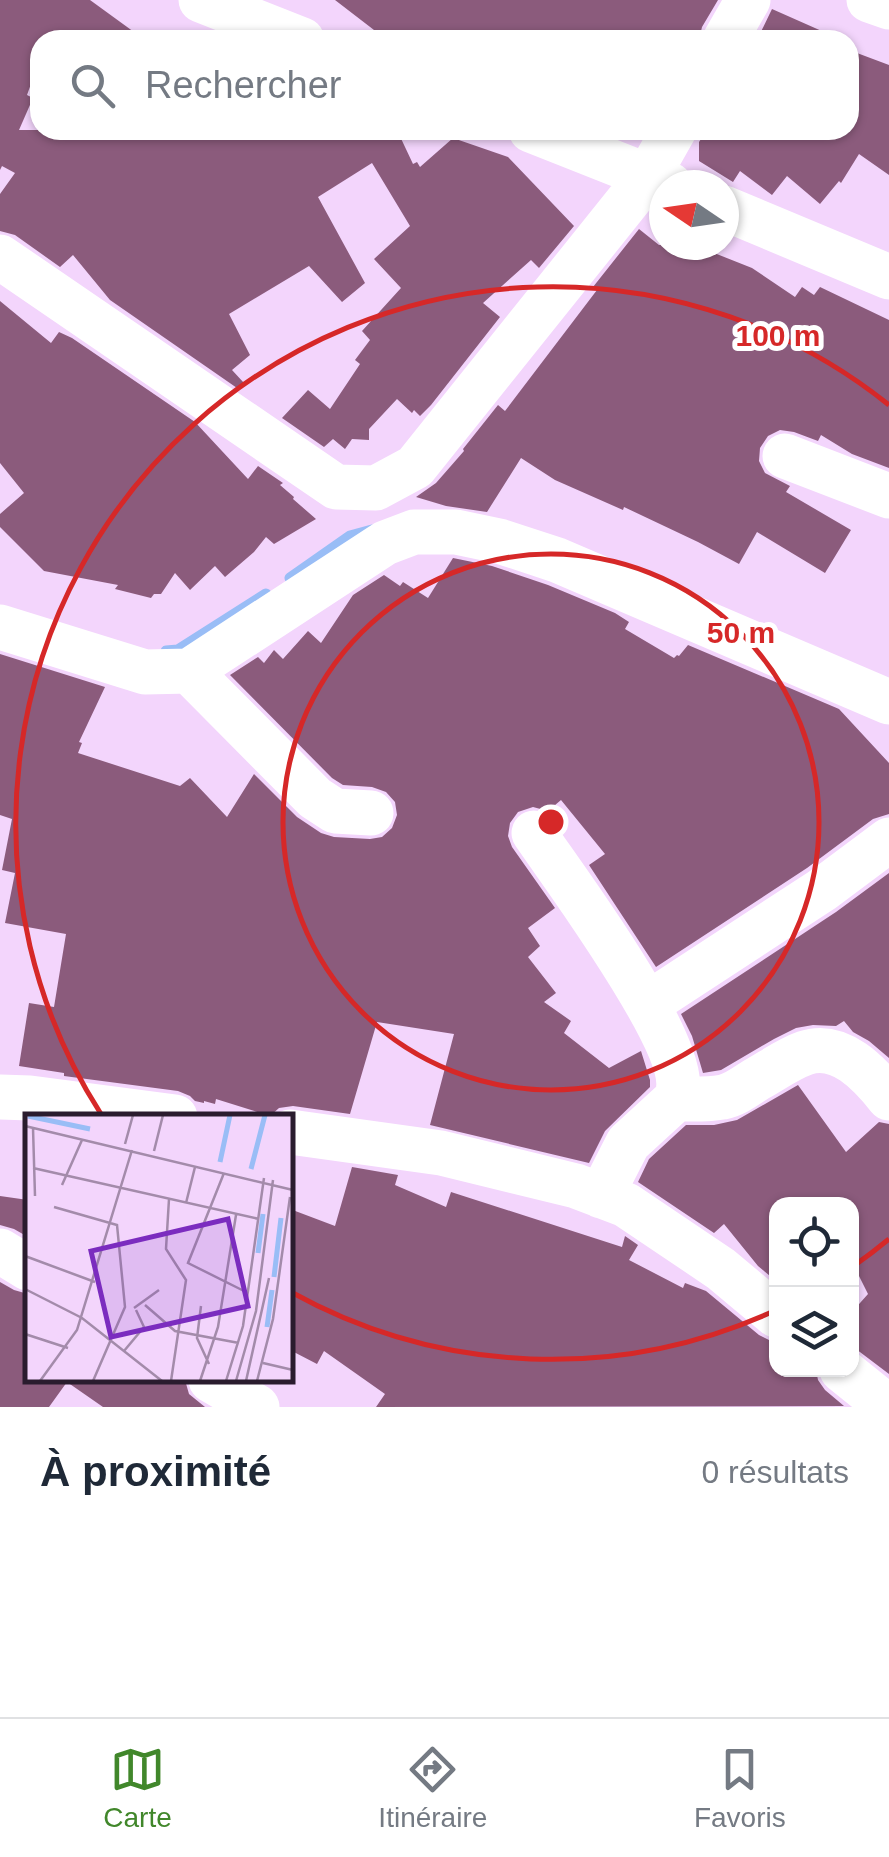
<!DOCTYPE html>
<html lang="fr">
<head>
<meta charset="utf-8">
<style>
  :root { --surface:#fff; --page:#f6f6f7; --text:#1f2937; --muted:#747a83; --line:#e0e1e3; --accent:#41872b }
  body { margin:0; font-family:Helvetica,sans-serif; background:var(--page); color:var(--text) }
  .controls { position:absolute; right:30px; bottom:30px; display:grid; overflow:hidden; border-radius:20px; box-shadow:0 2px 8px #0004 }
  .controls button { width:90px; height:90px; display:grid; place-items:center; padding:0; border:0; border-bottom:2px solid var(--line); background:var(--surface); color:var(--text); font:50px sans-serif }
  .compass { position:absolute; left:649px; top:170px; width:90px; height:90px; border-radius:50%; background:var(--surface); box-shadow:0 2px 8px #0004; rotate:283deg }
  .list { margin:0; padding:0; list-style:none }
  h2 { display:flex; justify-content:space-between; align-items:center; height:130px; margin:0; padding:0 40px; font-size:42px }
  h2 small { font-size:32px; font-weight:400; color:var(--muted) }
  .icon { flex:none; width:55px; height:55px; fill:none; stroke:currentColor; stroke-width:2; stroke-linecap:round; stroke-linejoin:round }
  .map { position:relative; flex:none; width:889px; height:1407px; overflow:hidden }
  .search { position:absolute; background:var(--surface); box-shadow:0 2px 8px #0004; left:30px; right:30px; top:30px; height:110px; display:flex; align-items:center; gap:25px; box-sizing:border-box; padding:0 35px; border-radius:30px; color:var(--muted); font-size:38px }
  .sheet { height:310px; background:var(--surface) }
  nav { display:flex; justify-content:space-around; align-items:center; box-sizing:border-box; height:140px; border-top:2px solid var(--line); background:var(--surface); font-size:28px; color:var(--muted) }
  nav a { display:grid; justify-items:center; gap:5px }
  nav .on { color:var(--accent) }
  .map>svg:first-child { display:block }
</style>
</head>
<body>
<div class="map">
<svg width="889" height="1407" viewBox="0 0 889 1407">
  <rect width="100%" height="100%" fill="#f3d5fc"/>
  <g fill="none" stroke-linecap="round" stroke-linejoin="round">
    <!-- stream -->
    <path stroke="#99bdf6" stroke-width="11" d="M290,578L350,536L372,530
      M166,651L178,650L266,594"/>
  </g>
  <!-- building -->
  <path fill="#8b5b7c" d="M0,0H90L145,40H40V59L27,95L33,98L19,130H397L413,164L417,162L420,167L453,138L508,157L574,226L539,268L531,260L483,303L500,317L431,405L420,416L414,410L412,413L397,399L369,429V440L352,439L345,449L333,439L324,447L282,418L308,390L330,409L360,364L355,360L370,340L362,331L401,288L374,259L410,226L372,163L318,197L365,283L342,302L309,266L229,314L250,355L232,370L244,383L237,388L110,300L73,255L60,267L15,235L0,231V194L15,173L2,166L0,170Z
    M335,0H718L702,27L699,40H387Z
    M772,9L842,40H757Z
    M849,50L889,65V175L859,154L841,183L839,181L820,204L787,176L772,195L740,171L733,182L699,161V142L707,130H849Z
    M639,229L659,245H694L752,268L795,297L802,287L814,295L820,287L889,320V468L852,454L821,435L818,441L794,432L780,430L768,436L760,448L759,461L765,473L790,486L786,492L851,530L825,573L757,532L739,564L698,542L624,507L623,510L555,480L521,458L487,512L446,506L416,497L436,483L464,451L463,449L498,405L505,411L597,290L593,287Z
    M0,301L51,343L59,332L72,338L195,422L248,479L258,466L283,483L280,485L294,497L293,499L316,519L274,544L266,537L254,552L225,577L215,566L190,590L175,573L161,594H154L151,598L115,589L118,585L44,571L0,527V514L24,493L0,463Z
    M453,558L492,566L548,585L615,613L629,622L625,629L674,658L677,655L679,656L688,645L839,709L889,763V814L873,819L807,868L656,967L589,865L605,854L561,800L548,811L533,807L518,812L510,823L508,836L512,847L555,908L528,928L540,946L528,957L556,993L544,1002L571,1021L564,1033L609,1068L641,1051L650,1080V1087L605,1131L589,1163L430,1125L454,1034L377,1022L350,1114L293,1106L279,1108L270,1116L216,1099L215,1104L204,1101V1103L195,1101L190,1096L178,1091L64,1076V1073L19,1066L29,1003L54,1007L66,934L5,923L15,873L2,870L12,819L0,815V654L105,687L79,742L82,743L78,753L180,786L190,778L227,817L254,774L297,817L321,833L334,837L370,839L382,837L392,828L397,815L395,802L386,792L372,787L343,785L332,778L230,675L258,657L264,663L274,650L283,659L308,631L321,643L353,595L384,575L400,586L403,582L428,598Z
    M889,873V1058L869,1041L853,1032L844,1021L836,1026L813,1025L796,1028L774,1039L721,1070L703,1073L692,1036L681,1014L836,912Z
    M798,1085L846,1152L879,1122L889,1124V1374L852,1346V1312L868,1294L852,1262V1204H776V1281L758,1266L724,1224L714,1233L638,1182L649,1159L686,1125H714L737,1120Z
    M352,1167L398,1175L395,1185L446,1207L451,1192L622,1247L625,1236L638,1245L629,1260L683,1288L685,1283L706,1291L759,1335L771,1341H776V1370H816L818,1380L825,1390L844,1406L376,1407L385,1394L324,1351L317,1364L290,1350V1209L335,1226Z
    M0,1196L28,1200V1237L14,1229L0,1225Z
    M0,1282L14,1290L28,1294V1380H185L189,1394L205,1407H103L67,1382L49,1407H0Z"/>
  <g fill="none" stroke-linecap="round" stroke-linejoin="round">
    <!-- minor -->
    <path stroke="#fff" stroke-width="45" d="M201,0L302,40
      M869,0L889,7
      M725,40L748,0
      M531,130L670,185
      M724,208L889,277
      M0,257L336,487L376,488L415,467L648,176L674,130
      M785,456L889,496
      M0,627L145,672L189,671L385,543L414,532H456L499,541L557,560L889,702
      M189,671L315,798L335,811L371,813
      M534,833C565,879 696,1052 676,1099L628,1143L601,1196
      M649,1003L822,890L889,840
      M0,1097L30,1098L175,1117
      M676,1099C691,1099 708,1100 723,1097C735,1095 747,1085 757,1079C773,1070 788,1059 805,1053C840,1041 870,1074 889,1098
      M290,1132L441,1153L576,1186L626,1205L721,1269L776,1315
      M0,1251L28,1268
      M842,1370L888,1407
      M211,1380L257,1407"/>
  </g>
  <!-- distance rings -->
  <g fill="none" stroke="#d62828" stroke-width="5">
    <circle cx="551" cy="822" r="268"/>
    <path d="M889 1239A537 537 0 0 1 855 1265M774 1311A537 537 0 0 1 291 1292M101 1114A537 537 0 0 1 889 405"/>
  </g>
  <!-- overview -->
  <g transform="translate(25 1114)">
    <rect width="268" height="268" fill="#f3d5fc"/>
    <path fill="none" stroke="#99bdf6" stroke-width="5" d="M3,2L65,15M195,48L205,1M226,55L240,1M233,139L238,100M249,163L256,104M242,213L247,176"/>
    <path fill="none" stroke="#a38baa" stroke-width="2.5" d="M0,12L268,76M8,14L10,82M100,30L108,1M129,37L138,1M8,54L234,105M199,59L163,149L223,179M37,71L57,26M144,85L141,135L161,166L146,267M161,89L170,53M29,93L92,111L100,193L68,267M0,142L70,168M0,175L57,204L137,267M120,191L150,217L214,229M176,192L172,224L184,250M109,194L134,176M0,220L43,234M99,237L119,213L111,196M238,249L268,256M15,267L52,216L107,36M175,267L193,213L211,101M201,267L218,212L239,64M211,267L231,197L248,66M221,267L244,164M232,267L248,205L265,83"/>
    <path fill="#7b2cbf" fill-opacity="0.15" stroke="#7b2cbf" stroke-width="5" d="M203,105L223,192L86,223L66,137Z"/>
    <rect width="268" height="268" fill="none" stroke="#2a1c2e" stroke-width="5"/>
  </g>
  <circle cx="551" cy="822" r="15" fill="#d62828" stroke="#fff" stroke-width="5"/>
  <g font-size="30" text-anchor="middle" font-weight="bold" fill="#d62828" stroke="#fff" stroke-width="10" stroke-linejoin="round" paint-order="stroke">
    <text x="778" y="346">100 m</text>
    <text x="741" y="643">50 m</text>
  </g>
</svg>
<div class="controls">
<button><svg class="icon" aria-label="locate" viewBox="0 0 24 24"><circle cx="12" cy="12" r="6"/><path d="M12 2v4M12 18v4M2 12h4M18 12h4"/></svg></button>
<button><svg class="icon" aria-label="layers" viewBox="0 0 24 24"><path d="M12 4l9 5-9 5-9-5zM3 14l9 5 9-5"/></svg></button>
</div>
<svg class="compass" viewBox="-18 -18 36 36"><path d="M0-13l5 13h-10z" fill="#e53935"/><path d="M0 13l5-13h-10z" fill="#747a83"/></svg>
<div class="search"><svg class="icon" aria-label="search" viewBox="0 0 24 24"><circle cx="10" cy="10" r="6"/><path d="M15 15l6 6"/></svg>Rechercher</div>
</div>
<section class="sheet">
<h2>À proximité<small>0 résultats</small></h2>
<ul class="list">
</ul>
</section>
<nav>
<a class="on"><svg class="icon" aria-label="map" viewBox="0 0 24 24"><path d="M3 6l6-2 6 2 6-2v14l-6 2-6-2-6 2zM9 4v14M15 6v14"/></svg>Carte</a>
<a><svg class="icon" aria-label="directions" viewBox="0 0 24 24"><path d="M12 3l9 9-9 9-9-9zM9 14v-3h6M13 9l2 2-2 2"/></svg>Itinéraire</a>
<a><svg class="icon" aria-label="saved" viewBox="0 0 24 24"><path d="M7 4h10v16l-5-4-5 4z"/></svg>Favoris</a>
</nav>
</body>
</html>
